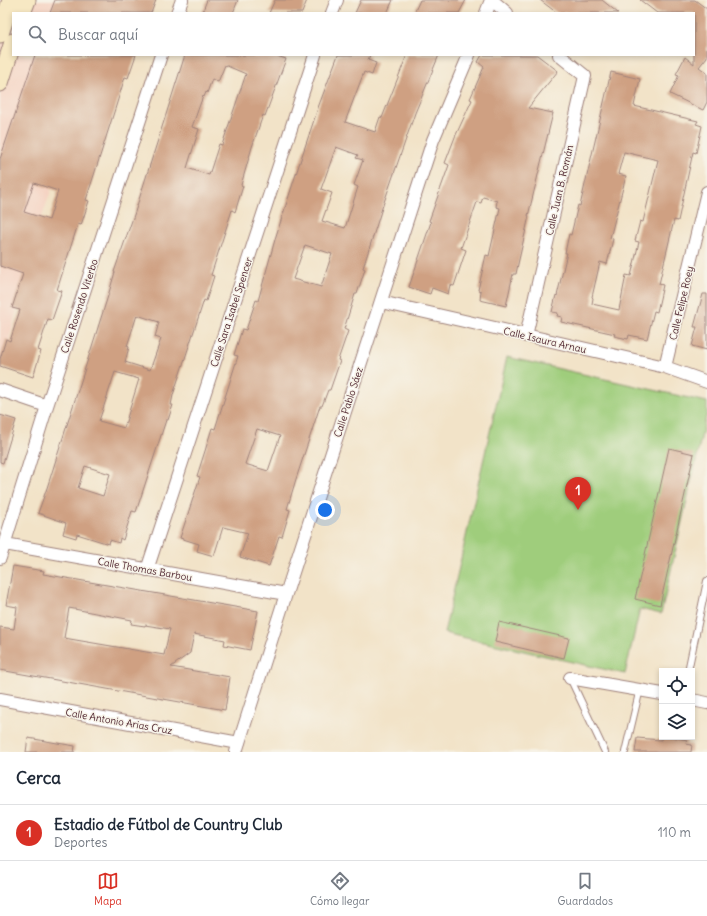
<!DOCTYPE html>
<html lang="es">
<head>
<meta charset="utf-8">
<style>
  :root { --surface:#fff; --page:#f6f6f7; --text:#1f2937; --muted:#747a83; --line:#e0e1e3; --accent:#d93025 }
  body { margin:0; font-family:Delius,sans-serif; background:var(--page); color:var(--text) }
  .controls { position:absolute; right:12px; bottom:12px; display:grid; overflow:hidden; border-radius:0px; box-shadow:0 2px 6px #0003 }
  .controls button { width:36px; height:36px; display:grid; place-items:center; padding:0; border:0; border-bottom:1px solid var(--line); background:var(--surface); color:var(--text); font:20px sans-serif }
  .you { position:absolute; left:325px; top:510px; width:14px; height:14px; margin:-10px; border:3px solid #fff; border-radius:50%; background:#1a73e8; box-shadow:0 0 0 6px #1a73e833 }
  .badge { display:grid; place-items:center; width:26px; height:26px; border-radius:50%; background:var(--accent); color:#fff; font-size:13px; font-weight:700 }
  .pin { position:absolute; translate:-50% -33px; filter:drop-shadow(0 1px 2px #0008) }
  .pin::after { content:''; position:absolute; top:21px; width:14px; height:12px; background:inherit; clip-path:polygon(0 0,100% 0,50% 100%) }
  .list { margin:0; padding:0; list-style:none }
  h2 { display:flex; justify-content:space-between; align-items:center; height:52px; margin:0; padding:0 16px; font-size:17px }
  h2 small { font-size:13px; font-weight:400; color:var(--muted) }
  .list li { display:grid; grid-template-columns:26px 1fr auto; gap:12px; align-items:center; box-sizing:border-box; height:56px; padding:0 16px; border-top:1px solid var(--line) }
  .list b { display:block; font-size:15px; white-space:nowrap }
  .list p { margin:0; font-size:13px; white-space:nowrap; color:var(--muted) }
  .list em { font-size:13px; font-style:normal; color:var(--muted) }
  .icon { flex:none; width:22px; height:22px; fill:none; stroke:currentColor; stroke-width:2; stroke-linecap:round; stroke-linejoin:round }
  .map { position:relative; flex:none; width:707px; height:752px; overflow:hidden }
  .search { position:absolute; background:var(--surface); box-shadow:0 2px 6px #0003; left:12px; right:12px; top:12px; height:44px; display:flex; align-items:center; gap:10px; box-sizing:border-box; padding:0 14px; border-radius:0px; color:var(--muted); font-size:15px }
  .sheet { height:108px; background:var(--surface) }
  nav { display:flex; justify-content:space-around; align-items:center; box-sizing:border-box; height:56px; border-top:1px solid var(--line); background:var(--surface); font-size:11px; color:var(--muted) }
  nav a { display:grid; justify-items:center; gap:2px }
  nav .on { color:var(--accent) }
  .map>svg:first-child { display:block }
</style>
</head>
<body>
<div class="map">
<svg width="707" height="752" viewBox="0 0 707 752">
  <rect width="100%" height="100%" fill="#f7f3e8"/>
  <filter id="ink" filterUnits="userSpaceOnUse"><feTurbulence type="fractalNoise" baseFrequency=".025" numOctaves="2"/><feDisplacementMap in="SourceGraphic" scale="8" xChannelSelector="R" yChannelSelector="G"/><feConvolveMatrix kernelMatrix="1 2 1 2 8 2 1 2 1" color-interpolation-filters="sRGB"/></filter>
  <filter id="wash" filterUnits="userSpaceOnUse"><feTurbulence type="fractalNoise" baseFrequency=".012" numOctaves="4" result="noise"/><feDisplacementMap in="SourceGraphic" scale="16" xChannelSelector="R" yChannelSelector="G"/><feGaussianBlur stdDeviation="0.9" result="paint"/><feColorMatrix in="noise" values="0 0 0 0 0 0 0 0 0 0 0 0 0 0 0 0 0 1.4 0 .05"/><feComposite in="paint" operator="in"/></filter>
  <g filter="url(#wash)">
    <rect width="100%" height="100%" fill="#f2e3c8"/>
    <!-- built -->
    <path fill="#f5d3c2" d="M0,0H117L112,13H13V55H97L41,220L0,374Z"/>
    <!-- green -->
    <path fill="#9fcd7b" stroke="#747653" d="M507,357L707,402V412L661,614L640,609L625,674L444,633Z"/>
    <g id="blocks">
      <!-- building -->
      <path fill="#cfa082" fill-rule="evenodd" d="M55,0H156L151,13H50Z
        M207,0H238L233,13H202Z
        M275,0H307L302,13H269Z
        M361,0H393L387,13H355Z
        M420,0H466L459,13H414Z
        M540,0H602L618,13H557Z
        M640,0H695L707,9V13H706L707,14V57L699,67L707,73V102L703,110L670,94L679,75L676,74L685,57L694,64V13H657Z
        M35,55H136L128,78L125,77L115,109L86,200L89,201L81,225L78,224L57,290L62,291L52,320L48,319L38,350L41,351L33,377L0,366V359L6,339L10,341L20,310L12,308L23,274L0,266V159ZM34,183L58,191L49,220L24,212Z
        M185,55H274L286,59L265,116L263,115L252,147L241,185L243,186L235,212L232,210L211,275L214,276L206,301L204,300L173,395L171,405H173L168,420H166L136,512L132,511L123,540L120,538L119,543L110,540L109,544L77,534L76,538L63,534L66,523L38,513L47,488L108,296L115,272H114L135,212ZM225,65L246,74L222,145L219,144L209,175L187,168L199,129L192,127L203,96L204,97L206,92L207,93L212,79L218,82ZM137,315L159,322L155,337L161,339L150,370L125,362L129,347L127,346ZM115,372L139,379L124,428L99,421ZM85,466L110,474L103,496L78,488Z
        M338,55H370L368,60L376,63L372,75L364,72L345,122L375,132L380,117L382,118L407,55H439L415,113L382,208L363,268L365,269L357,294H355L344,329L348,331L338,360L340,361L330,390H328L322,406H320L296,479L287,509L290,510L282,537L279,536L269,566L240,557L248,533L223,527L214,556L197,551L199,544L180,538L200,477L197,476L205,451L212,428L215,429L238,356L234,355L242,329L246,330L256,300L258,301L276,236L298,168L319,105ZM336,147L358,155L356,158L363,160L354,185L358,187L345,228L322,221L332,193L321,189ZM305,245L332,254L321,287L293,279ZM257,429L280,436L268,471L245,464Z
        M482,55H537L558,71L528,108L553,113L528,216H529L518,264L516,274H513L506,306L480,300L481,291L478,290L486,255L489,256L500,208L496,207L497,201L483,197L481,203L477,202L461,248L466,250L454,286L450,285L448,294L432,288L430,294L409,287L431,222L429,221L449,165L445,163L455,137L472,100L470,99L484,67L478,62Z
        M611,72L640,79L634,106L698,121L696,124L702,126L696,153L693,152L678,221L674,220L659,284L663,285L657,312L654,311L647,339L629,335L628,339L614,336L615,334L561,322L562,317L557,316L558,313L552,312L556,295L557,296L567,253H565L569,234L571,235L578,205L580,206ZM624,152L658,160L643,222L640,221L635,241L639,242L631,276L626,275L619,310L592,304L593,298L592,297L600,262L607,264L613,239L610,238L626,176L618,174Z
        M703,294H707V350L692,346L697,327H694Z
        M0,415L16,420L3,463L0,462Z
        M669,448L694,454L660,605L635,599Z
        M13,566L44,571L43,574L258,611L250,650L224,645L225,640L194,634L190,653L171,667L230,677L225,710L0,670V627L14,629L17,607L6,605ZM69,608L132,620L131,624L145,626V625L170,629L164,655L64,638Z
        M499,622L569,638L564,658L495,642Z
        M662,735V737H672L687,740L686,744L692,745L691,752H635L637,738L661,740Z
        M28,738L75,746L74,752H26Z"/>
    </g>
  </g>
  <g filter="url(#ink)">
    <use href="#blocks" fill-opacity="0" stroke="#9e817a" stroke-width="1"/>
    <g fill="none" stroke-linecap="round" stroke-linejoin="round">
      <!-- lane casing -->
      <g stroke="#9e817a" stroke-width="8">
        <path id="lane" d="M688,671L707,581
          M570,678L605,752
          M625,752L640,689"/>
      </g>
      <!-- street casing -->
      <g stroke="#9e817a" stroke-width="14">
        <path id="street" d="M492,0L507,13
          M177,13L182,0
          M332,13L337,0
          M486,13L491,0
          M381,302L665,367L707,382
          M526,336L585,76L559,55
          M665,367L707,192
          M0,390L47,406
          M5,544L286,594
          M0,558L47,406L161,55
          M147,570L315,55
          M570,678L662,694
          M0,699L239,743
          M692,700L707,703
          M236,752L286,594L433,140L469,55"/>
      </g>
      <!-- secondary casing -->
      <g stroke="#9e817a" stroke-width="19">
        <path id="secondary" d="M22,13L27,0
          M0,34L11,0
          M0,83L13,42"/>
      </g>
      <!-- lane -->
      <use href="#lane" stroke="#fff" stroke-width="6"/>
      <!-- street -->
      <use href="#street" stroke="#fff" stroke-width="12"/>
      <!-- secondary -->
      <use href="#secondary" stroke="#f7e8c3" stroke-width="17"/>
    </g>
  </g>
  <g text-anchor="middle" stroke-width="3" stroke-linejoin="round" paint-order="stroke">
    <!-- street labels -->
    <g font-size="10" fill="#4a1f2b" stroke="#f7f3e8">
      <text transform="translate(559 190) rotate(-77)" y="4">Calle Juan B. Román</text>
      <text transform="translate(681 303) rotate(-77)" y="4">Calle Felipe Roey</text>
      <text transform="translate(79 306) rotate(-72)" y="4">Calle Rosendo Viterbo</text>
      <text transform="translate(231 312) rotate(-72)" y="4">Calle Sara Isabel Spencer</text>
      <text transform="translate(545 340) rotate(13)" y="4">Calle Isaura Arnau</text>
      <text transform="translate(348 402) rotate(-72)" y="4">Calle Pablo Sáez</text>
      <text transform="translate(145 569) rotate(10)" y="4">Calle Thomas Barbou</text>
      <text transform="translate(119 721) rotate(10)" y="4">Calle Antonio Arias Cruz</text>
    </g>
  </g>
</svg>
<div class="controls">
<button><svg class="icon" aria-label="locate" viewBox="0 0 24 24"><circle cx="12" cy="12" r="6"/><path d="M12 2v4M12 18v4M2 12h4M18 12h4"/></svg></button>
<button><svg class="icon" aria-label="layers" viewBox="0 0 24 24"><path d="M12 4l9 5-9 5-9-5zM3 14l9 5 9-5"/></svg></button>
</div>
<div class="you"></div>
<div class="pin badge" style="left:578px;top:510px">1</div>
<div class="search"><svg class="icon" aria-label="search" viewBox="0 0 24 24"><circle cx="10" cy="10" r="6"/><path d="M15 15l6 6"/></svg>Buscar aquí</div>
</div>
<section class="sheet">
<h2>Cerca<small></small></h2>
<ul class="list">
<li><span class="badge">1</span><div><b>Estadio de Fútbol de Country Club</b><p>Deportes</p></div><em>110 m</em></li>
</ul>
</section>
<nav>
<a class="on"><svg class="icon" aria-label="map" viewBox="0 0 24 24"><path d="M3 6l6-2 6 2 6-2v14l-6 2-6-2-6 2zM9 4v14M15 6v14"/></svg>Mapa</a>
<a><svg class="icon" aria-label="directions" viewBox="0 0 24 24"><path d="M12 3l9 9-9 9-9-9zM9 14v-3h6M13 9l2 2-2 2"/></svg>Cómo llegar</a>
<a><svg class="icon" aria-label="saved" viewBox="0 0 24 24"><path d="M7 4h10v16l-5-4-5 4z"/></svg>Guardados</a>
</nav>
</body>
</html>
